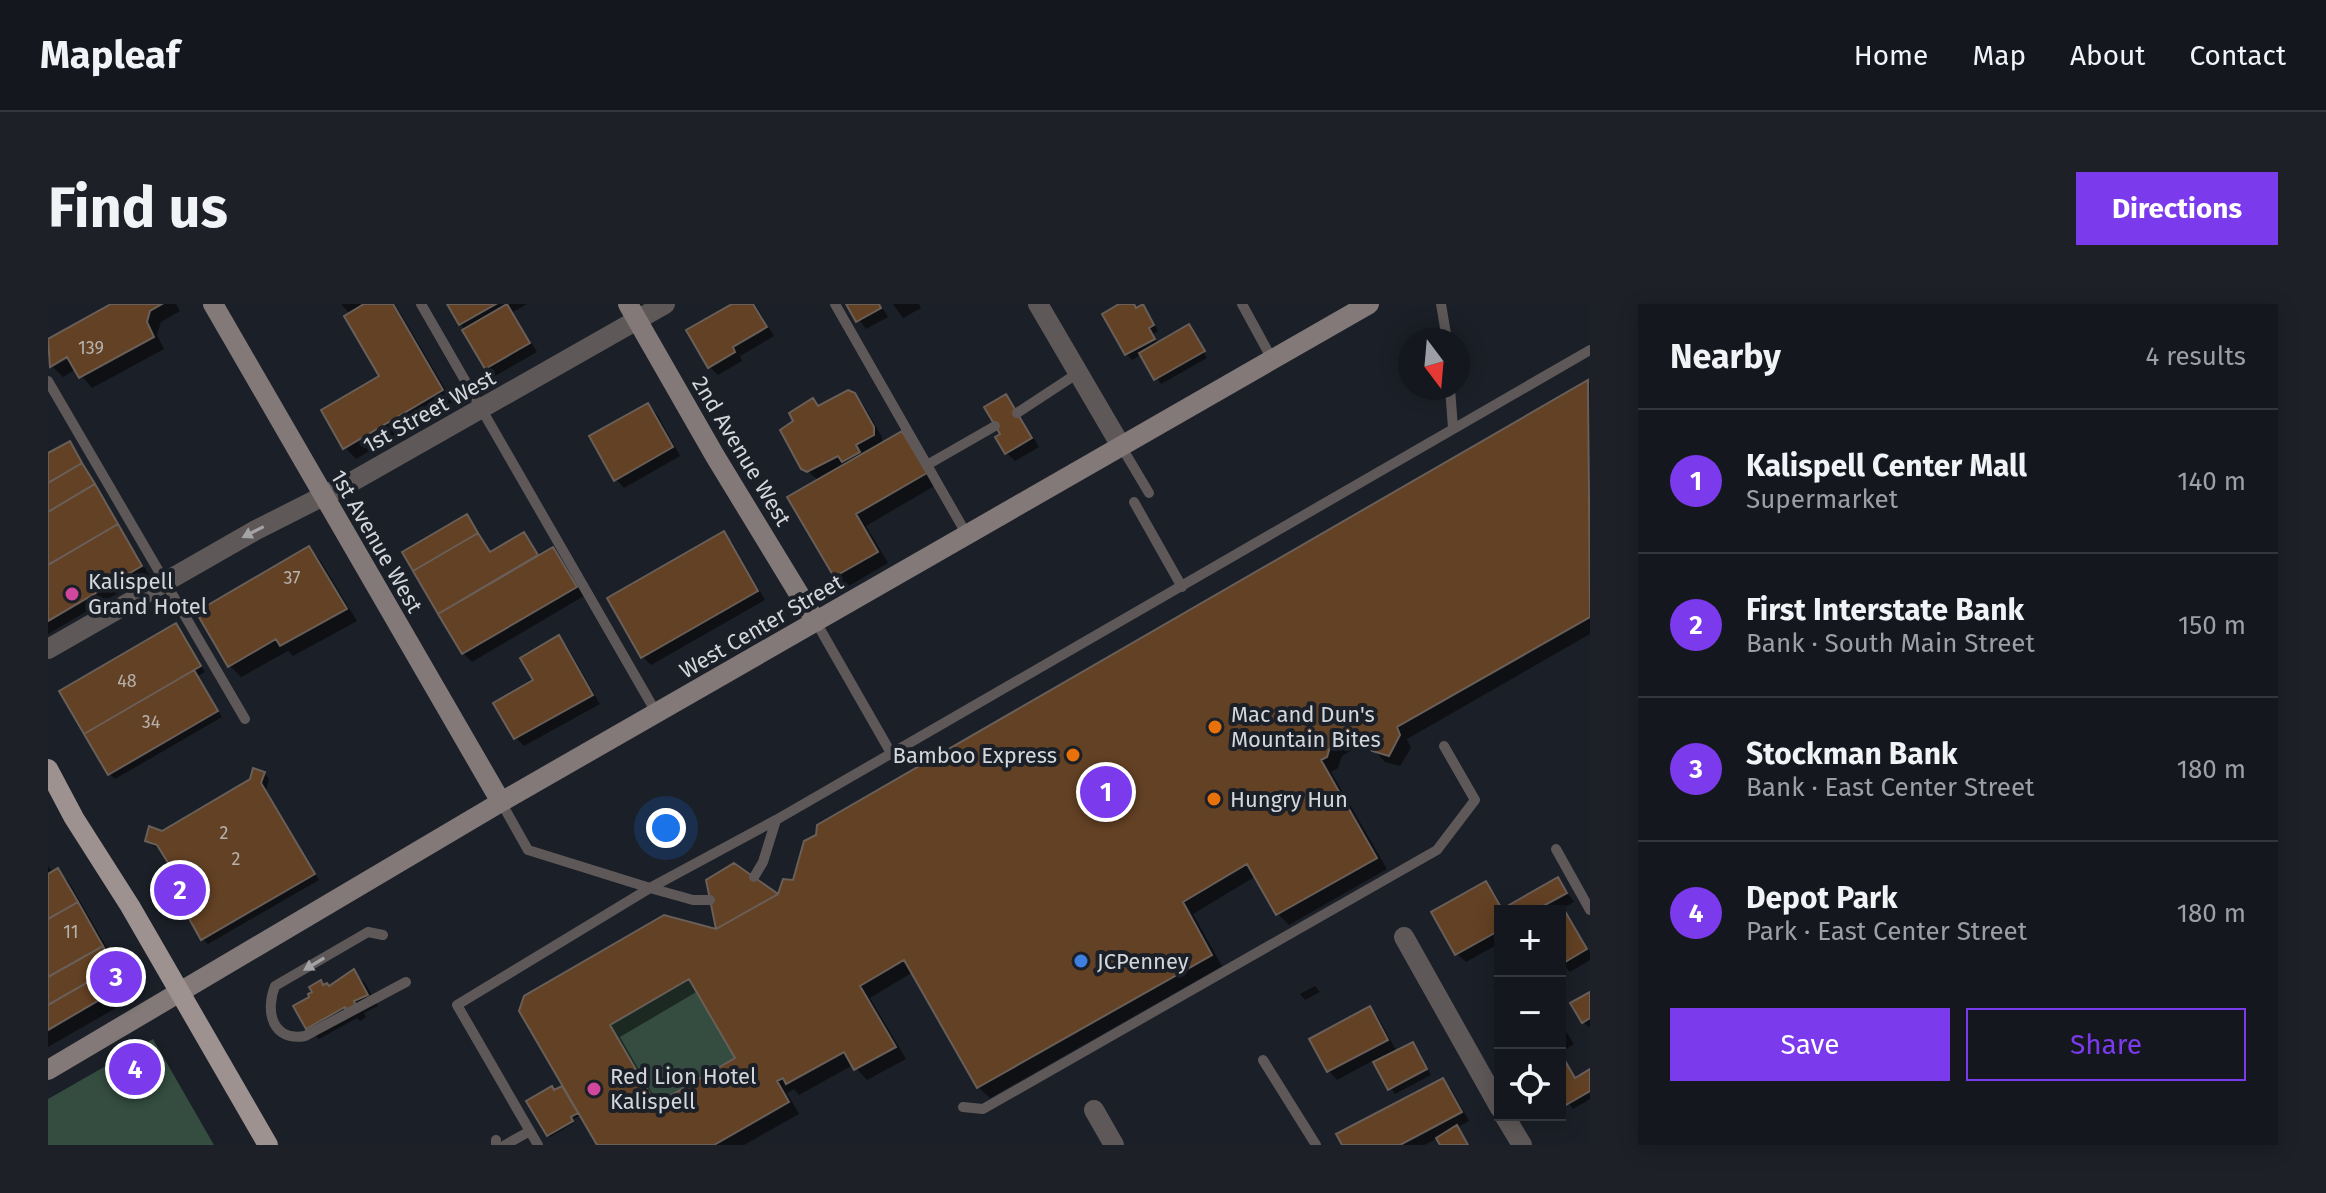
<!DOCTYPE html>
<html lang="en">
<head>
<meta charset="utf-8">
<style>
  :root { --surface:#14171d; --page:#1d2026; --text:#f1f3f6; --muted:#9d9fa4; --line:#33363b; --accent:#7c3aed }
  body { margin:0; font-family:"Fira Sans",sans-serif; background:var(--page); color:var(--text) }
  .controls { position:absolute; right:24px; bottom:24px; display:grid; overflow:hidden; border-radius:0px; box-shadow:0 4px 20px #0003 }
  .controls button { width:72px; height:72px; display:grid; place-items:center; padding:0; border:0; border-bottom:2px solid var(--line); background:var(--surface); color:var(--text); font:40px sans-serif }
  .compass { position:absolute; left:1350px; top:24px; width:72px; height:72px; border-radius:50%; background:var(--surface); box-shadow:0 4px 20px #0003; rotate:164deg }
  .you { position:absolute; left:618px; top:524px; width:28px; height:28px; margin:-20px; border:6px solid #fff; border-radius:50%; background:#1a73e8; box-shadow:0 0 0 12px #1a73e833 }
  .badge { display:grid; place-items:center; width:52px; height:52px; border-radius:50%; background:var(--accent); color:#fff; font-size:26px; font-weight:700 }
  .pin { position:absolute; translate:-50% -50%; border:4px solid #fff; box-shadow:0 2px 8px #0006 }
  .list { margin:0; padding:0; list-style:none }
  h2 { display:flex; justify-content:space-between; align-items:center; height:104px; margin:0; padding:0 32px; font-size:34px }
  h2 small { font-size:26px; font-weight:400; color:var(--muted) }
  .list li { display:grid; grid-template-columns:52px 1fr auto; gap:24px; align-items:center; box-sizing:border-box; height:144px; padding:0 32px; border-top:2px solid var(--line) }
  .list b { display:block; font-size:30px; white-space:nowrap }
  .list p { margin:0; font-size:26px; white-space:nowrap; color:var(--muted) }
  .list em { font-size:26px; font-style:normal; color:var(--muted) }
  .actions { display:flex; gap:16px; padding:24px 32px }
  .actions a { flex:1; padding:18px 0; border:2px solid var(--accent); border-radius:0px; text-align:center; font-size:28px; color:var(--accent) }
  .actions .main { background:var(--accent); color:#fff }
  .icon { flex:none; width:44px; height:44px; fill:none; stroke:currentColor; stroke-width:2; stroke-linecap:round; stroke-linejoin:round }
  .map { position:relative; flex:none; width:1542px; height:841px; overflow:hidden; border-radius:0px }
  header { display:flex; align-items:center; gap:48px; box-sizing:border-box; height:112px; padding:0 40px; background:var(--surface); border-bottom:2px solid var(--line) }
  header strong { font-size:38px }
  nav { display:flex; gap:44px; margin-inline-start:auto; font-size:28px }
  .intro { display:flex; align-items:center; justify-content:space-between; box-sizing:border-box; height:192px; padding:0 48px }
  h1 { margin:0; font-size:56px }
  .button { padding:20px 36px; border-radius:0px; background:var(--accent); color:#fff; font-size:28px; font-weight:700 }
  main { display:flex; gap:48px; padding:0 48px }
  aside { flex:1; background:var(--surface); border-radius:0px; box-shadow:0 4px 20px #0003 }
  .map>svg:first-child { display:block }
</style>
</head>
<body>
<header>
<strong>Mapleaf</strong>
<nav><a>Home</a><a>Map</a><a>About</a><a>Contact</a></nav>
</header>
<div class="intro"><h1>Find us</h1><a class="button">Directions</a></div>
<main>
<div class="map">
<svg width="1542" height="841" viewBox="0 0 1542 841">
  <rect width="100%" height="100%" fill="#1b1f27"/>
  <!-- green -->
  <path fill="#344d40" d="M641,675L687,754L608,800L562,721Z
    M105,735L166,841H0V795Z"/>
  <!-- shadow -->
  <path fill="#0007" fill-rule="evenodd" d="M68,0H128L132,7L113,18L109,31L116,45L44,84L28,65L15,73L5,63L29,50L27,47L4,59V62L0,55V38Z
    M293,0H347L405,98L308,155L297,143L334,73L302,10Z
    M401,0H479L465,8L489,48L447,72L439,64Z
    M688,0H707L726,32L692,52L694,57L670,71L662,63Z
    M800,0H832L840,13L818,25Z
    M845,0H871L873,4L855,14Z
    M1075,0H1086L1089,6L1094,3L1100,8L1110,27L1105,30L1110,40L1142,26L1159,54L1113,80L1094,50L1084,56L1079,50L1057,10Z
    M1540,78L1542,80V330L1359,435L1363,444L1352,462L1337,458L1318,438L1294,452L1290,464L1283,468L1339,565L1241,621L1230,610L1208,572L1145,610L1174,662L942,794L930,783L865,668L822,694L858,755L819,776L805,761L751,791L746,785L739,789L751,810L696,841H552L534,810L524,816L526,819L502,833L500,831L507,788L514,784L521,792L473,707L670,628L731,593L747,578ZM650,687L690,755L611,801L572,733Z
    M805,90L815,100L834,133V141L854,129L888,181L818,222L840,259L799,283L788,272L771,177L755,163L748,117L765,96L772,103Z
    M958,93L966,101L991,143L967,157L958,148L955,131Z
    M600,101L609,110L632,152L576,184L568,175Z
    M48,182L101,271L0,330V210Z
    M419,212L427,221L442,250L478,233L490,254L504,245L513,254L536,292L424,358L415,349L356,249Z
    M676,230L684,238L717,296L603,361L595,353Z
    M261,244L272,256L309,317L245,352L240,347L193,373L182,362L151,309Z
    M133,327L157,368L150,372L174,413L67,475L62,470Z
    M511,334L519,342L552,400L476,442L468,434L488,377Z
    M216,469L221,475L218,486L271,576L160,640L155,635L135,579L114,545L105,542L99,537Z
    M0,562L6,569L10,567L21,578L87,693L0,743Z
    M1509,575L1526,598L1513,605L1522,613L1542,648V656L1522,668L1512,657V607H1452V639L1418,658L1409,650L1386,609L1437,579L1446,588L1456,606Z
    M306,668L317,679L330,702L316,709L318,713L312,717L309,714L271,735L260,724L277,683L281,684Z
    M1452,677V694L1445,681Z
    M1267,682L1272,688L1257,696L1252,690Z
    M1542,690V723H1541L1535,718Z
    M1322,705L1330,713L1349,748L1364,740L1383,771L1347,790L1326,756L1289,776L1281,767L1264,736Z
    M1512,718L1526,740L1512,749Z
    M1516,758L1529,775L1542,768V795L1525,805L1512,787V760Z
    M1395,776L1403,785L1421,817L1408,824L1421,841H1394L1390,834L1376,841H1296Z"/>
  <!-- building -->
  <path fill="#634124" stroke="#695f58" stroke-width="2" fill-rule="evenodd" d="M63,0H114L102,7L99,18L106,33L31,74L19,53L2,63L0,35Z
    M316,0H345L395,86L295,145L273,106L331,72L296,12Z
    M399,0H448L411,21Z
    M459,0L482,39L437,65L414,26Z
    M684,0H705L719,23L685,43L687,48L660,64L638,26Z
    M798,0H831L833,4L808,18Z
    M1071,0H1086L1088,4L1095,0L1106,21L1101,24L1107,35L1077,51L1054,10Z
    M1141,20L1157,47L1106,76L1091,49Z
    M1540,76L1542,313L1349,423L1352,431L1341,452L1324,447L1315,432L1311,434L1307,426L1283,440L1279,453L1273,456L1329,554L1228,611L1199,560L1135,598L1164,651L929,784L856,656L812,682L848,743L806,766L796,748L738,780L735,774L729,777L741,798L666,841H549L471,707L476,692L616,611L668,625L730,590L735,575L745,576L756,537L768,531L769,521ZM641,675L687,754L608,800L562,721Z
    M800,86L807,89L826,123V131L808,141L812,148L794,158L790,152L759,168L753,165L732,126L745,117L741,109L765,94L770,102Z
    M958,90L984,134L957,150L947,133L952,130L936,103Z
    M600,99L625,143L566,177L541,132Z
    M854,127L879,169L808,210L830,248L786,273L739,193Z
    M22,137L34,159L0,179V149Z
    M34,159L47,180L0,208V179Z
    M47,180L70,220L0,261V208Z
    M419,210L430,229L365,267L354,248Z
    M70,220L94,262L0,317V261Z
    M676,227L710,287L593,354L559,294Z
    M476,228L490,251L390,310L365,267L430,229L442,248Z
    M261,242L299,305L232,342L228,335L180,363L148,308Z
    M505,243L529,283L414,350L390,310Z
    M128,319L153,362L36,430L11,387Z
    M511,331L545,391L466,435L445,399L485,376L472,354Z
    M146,366L170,407L60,471L36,430Z
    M205,464L217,468L213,479L267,570L153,636L123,582L132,578L109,541L97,537L101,522L114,527L202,475Z
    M686,559L730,590L668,625L658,576Z
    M10,564L30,598L0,615V570Z
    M1510,573L1519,589L1486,607H1452V626L1407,651L1383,608L1438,577L1454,605Z
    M30,598L55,642L0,673V615Z
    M1514,602L1539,645L1512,661V607H1505Z
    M55,642L66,663L0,701V673Z
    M66,663L77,681L0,726V701Z
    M306,665L320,691L306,697L308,701L299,706L297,703L258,725L245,702L261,693L260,690L264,688L261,683L273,676L275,681L279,679L281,682Z
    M1542,688V714L1534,719L1522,699Z
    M1322,702L1340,736L1279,768L1261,735Z
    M1365,738L1379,765L1340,786L1325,758Z
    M1516,755L1527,774L1542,765V787L1518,801L1512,791V758Z
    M1395,774L1414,808L1352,841H1294L1288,830Z
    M504,782L506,786L514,782L530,809L523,813L525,817L499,832L478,797Z
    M1409,821L1420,841H1392L1388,834Z"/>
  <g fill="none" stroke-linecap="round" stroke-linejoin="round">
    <!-- lane -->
    <path stroke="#5e5958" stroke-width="10" d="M373,0L609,410
      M787,0L919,231
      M1194,0L1224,55
      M1393,0L1399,36
      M0,77L197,415
      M1402,84L1405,124
      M969,109L1030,69
      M1073,142L1101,189
      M879,161L947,122
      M1086,198L1134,283
      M768,318L843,449
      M453,498L480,546L602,584L645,596H662
      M1508,545L1542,606
      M706,573L715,558L728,516
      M335,631L320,628L227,682C217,707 224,738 257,732L358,678
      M1215,756L1268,841
      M915,803L935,805L1389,546L1427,496L1396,442
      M448,841V836
      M457,841L482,827
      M490,841L409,701L602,584L728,516L1542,46"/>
    <!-- street -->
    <path stroke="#5e5958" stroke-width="20" d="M990,0L1073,142
      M0,345L208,226L307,176L617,0
      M1356,633L1452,804
      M1046,806L1066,841
      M1456,811L1474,841"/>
    <!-- secondary -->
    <path stroke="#827978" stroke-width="20" d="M165,0L453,498
      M580,0L667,152L768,318
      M0,766L453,498L1321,0"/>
    <!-- primary -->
    <path stroke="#9e9291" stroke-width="20" d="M0,465L26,514L82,602L220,841"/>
  </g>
  <!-- one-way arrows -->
  <defs><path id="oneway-solid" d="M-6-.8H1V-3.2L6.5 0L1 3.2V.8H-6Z" transform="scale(2)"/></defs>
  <g fill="#a4a4a7">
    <use href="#oneway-solid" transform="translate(205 228) rotate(153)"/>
    <use href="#oneway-solid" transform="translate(266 660) rotate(149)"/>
  </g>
  <!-- markers -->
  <g fill="#d1479c" stroke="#1b1f27" stroke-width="3">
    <circle cx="24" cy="290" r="8"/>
    <circle cx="546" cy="785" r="8"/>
  </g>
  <g fill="#e8710a" stroke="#1b1f27" stroke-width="3">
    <circle cx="1167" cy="423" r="8"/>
    <circle cx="1025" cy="451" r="8"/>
    <circle cx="1166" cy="495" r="8"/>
  </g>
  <circle fill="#3f7fe0" stroke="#1b1f27" stroke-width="3" cx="1033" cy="657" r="8"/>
  <g text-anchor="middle" stroke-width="8" stroke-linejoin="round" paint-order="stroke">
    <!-- number labels -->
    <g font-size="18" fill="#b7b1ad">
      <text x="43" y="50">139</text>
      <text x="244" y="280">37</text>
      <text x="79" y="383">48</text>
      <text x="103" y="424">34</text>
      <text x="176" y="535">2</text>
      <text x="188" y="561">2</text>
      <text x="23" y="634">11</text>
    </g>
    <!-- street labels -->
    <g font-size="22" fill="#d3d6db" stroke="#1b1f27">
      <text transform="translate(381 107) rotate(-29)" y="8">1st Street West</text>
      <text transform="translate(694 147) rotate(59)" y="8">2nd Avenue West</text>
      <text transform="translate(329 237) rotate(60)" y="8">1st Avenue West</text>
      <text transform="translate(713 322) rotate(-30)" y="8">West Center Street</text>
    </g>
    <!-- poi labels -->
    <g font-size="22" fill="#d3d6db" stroke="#1b1f27" text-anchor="start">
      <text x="40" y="285">Kalispell<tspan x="40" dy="25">Grand Hotel</tspan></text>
      <text x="1183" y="418">Mac and Dun's<tspan x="1183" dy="25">Mountain Bites</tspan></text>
      <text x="1009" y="459" text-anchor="end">Bamboo Express</text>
      <text x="1182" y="503">Hungry Hun</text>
      <text x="1049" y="665">JCPenney</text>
      <text x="562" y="780">Red Lion Hotel<tspan x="562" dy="25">Kalispell</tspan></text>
    </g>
  </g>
</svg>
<div class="controls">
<button>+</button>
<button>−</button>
<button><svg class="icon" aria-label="locate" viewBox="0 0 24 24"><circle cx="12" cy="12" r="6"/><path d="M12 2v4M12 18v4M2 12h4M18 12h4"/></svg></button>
</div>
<svg class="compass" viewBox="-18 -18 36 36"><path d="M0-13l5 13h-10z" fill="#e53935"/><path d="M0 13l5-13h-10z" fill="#9d9fa4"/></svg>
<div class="you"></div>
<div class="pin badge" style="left:1058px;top:488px">1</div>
<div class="pin badge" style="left:132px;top:586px">2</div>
<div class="pin badge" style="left:68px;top:673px">3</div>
<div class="pin badge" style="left:87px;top:765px">4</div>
</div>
<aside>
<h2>Nearby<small>4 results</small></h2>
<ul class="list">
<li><span class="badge">1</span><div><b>Kalispell Center Mall</b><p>Supermarket</p></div><em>140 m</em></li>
<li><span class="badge">2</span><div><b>First Interstate Bank</b><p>Bank · South Main Street</p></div><em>150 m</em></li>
<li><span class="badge">3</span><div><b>Stockman Bank</b><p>Bank · East Center Street</p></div><em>180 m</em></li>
<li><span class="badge">4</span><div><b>Depot Park</b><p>Park · East Center Street</p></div><em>180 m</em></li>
</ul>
<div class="actions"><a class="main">Save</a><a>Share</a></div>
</aside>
</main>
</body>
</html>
